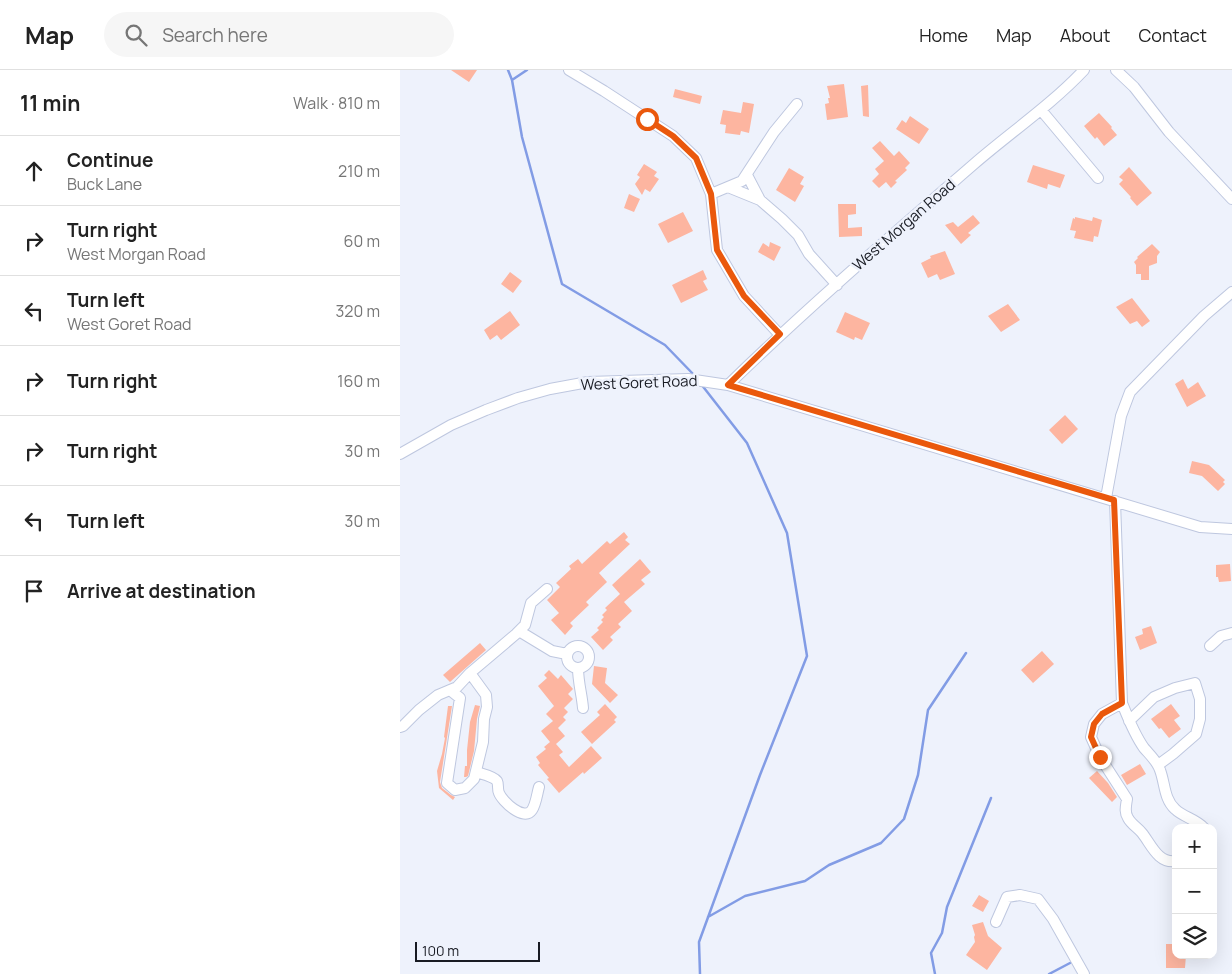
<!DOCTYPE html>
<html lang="en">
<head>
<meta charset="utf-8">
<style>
  :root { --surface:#fff; --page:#f6f6f6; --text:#222; --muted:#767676; --line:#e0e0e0 }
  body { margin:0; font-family:Manrope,sans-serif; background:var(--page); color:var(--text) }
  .controls { position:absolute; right:15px; bottom:15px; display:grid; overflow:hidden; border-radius:10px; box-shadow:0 5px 20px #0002 }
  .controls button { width:45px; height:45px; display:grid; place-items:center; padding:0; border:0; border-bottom:1px solid var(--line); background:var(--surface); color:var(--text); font:25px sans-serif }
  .scale { position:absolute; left:15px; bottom:12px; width:125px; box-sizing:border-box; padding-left:5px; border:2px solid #181b23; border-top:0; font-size:14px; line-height:18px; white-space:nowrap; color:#181b23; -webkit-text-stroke:4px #eef2fc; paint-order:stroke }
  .stop { position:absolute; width:15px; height:15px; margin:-11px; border:4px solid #ea580c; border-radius:50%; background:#fff }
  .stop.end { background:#ea580c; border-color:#fff; box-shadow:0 1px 5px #0008 }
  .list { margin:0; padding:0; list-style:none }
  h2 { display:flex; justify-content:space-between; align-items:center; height:65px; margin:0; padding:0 20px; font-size:21px }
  h2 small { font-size:16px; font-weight:400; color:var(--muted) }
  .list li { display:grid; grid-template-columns:32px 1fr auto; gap:15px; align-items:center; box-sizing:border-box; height:70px; padding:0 20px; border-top:1px solid var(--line) }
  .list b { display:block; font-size:19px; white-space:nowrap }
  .list p { margin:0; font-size:16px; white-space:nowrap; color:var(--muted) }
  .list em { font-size:16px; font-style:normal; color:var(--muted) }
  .icon { flex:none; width:28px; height:28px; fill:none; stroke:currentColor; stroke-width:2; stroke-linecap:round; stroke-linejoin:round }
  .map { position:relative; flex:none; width:832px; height:904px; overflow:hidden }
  header { display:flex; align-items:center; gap:30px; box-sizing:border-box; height:70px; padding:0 25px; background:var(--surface); border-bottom:1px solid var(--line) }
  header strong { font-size:24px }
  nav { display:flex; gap:28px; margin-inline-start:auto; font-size:18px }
  .search { width:350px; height:45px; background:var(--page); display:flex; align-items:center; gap:12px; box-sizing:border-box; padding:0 18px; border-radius:28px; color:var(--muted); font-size:19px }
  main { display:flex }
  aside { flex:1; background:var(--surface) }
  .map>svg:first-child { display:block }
</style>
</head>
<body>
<header>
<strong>Map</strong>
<div class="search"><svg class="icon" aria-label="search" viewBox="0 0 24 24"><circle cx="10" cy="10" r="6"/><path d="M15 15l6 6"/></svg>Search here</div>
<nav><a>Home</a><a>Map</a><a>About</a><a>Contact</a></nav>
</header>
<main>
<aside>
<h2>11 min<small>Walk · 810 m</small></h2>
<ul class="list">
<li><svg class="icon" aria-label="ahead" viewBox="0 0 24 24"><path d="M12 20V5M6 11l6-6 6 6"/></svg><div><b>Continue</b><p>Buck Lane</p></div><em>210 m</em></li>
<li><svg class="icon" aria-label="right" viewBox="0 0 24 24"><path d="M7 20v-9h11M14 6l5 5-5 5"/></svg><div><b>Turn right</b><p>West Morgan Road</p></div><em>60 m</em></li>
<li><svg class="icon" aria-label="left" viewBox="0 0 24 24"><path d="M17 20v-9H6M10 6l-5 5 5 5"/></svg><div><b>Turn left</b><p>West Goret Road</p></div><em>320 m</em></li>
<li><svg class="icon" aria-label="right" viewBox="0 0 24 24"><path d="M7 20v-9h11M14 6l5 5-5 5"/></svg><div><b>Turn right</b></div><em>160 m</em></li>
<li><svg class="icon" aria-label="right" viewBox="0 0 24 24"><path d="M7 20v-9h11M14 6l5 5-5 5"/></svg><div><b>Turn right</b></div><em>30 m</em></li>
<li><svg class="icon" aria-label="left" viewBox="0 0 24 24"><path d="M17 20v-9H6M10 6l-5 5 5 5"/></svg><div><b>Turn left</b></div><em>30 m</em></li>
<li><svg class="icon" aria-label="arrive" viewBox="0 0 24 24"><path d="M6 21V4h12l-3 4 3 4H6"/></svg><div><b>Arrive at destination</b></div></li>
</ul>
</aside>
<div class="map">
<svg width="832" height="904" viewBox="0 0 832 904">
  <rect width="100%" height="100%" fill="#eef2fc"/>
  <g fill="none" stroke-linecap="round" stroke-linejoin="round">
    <!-- stream -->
    <path stroke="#829ce5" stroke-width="2.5" d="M108,0L112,10
      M127,0L112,10L122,67L162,214L265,275L295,306
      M308,847L345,826L405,811L429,795L481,773L504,749L518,705L528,640L566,583
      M300,904L299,872L360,705L407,586L387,463L347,373L301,314
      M535,904L531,883L542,863L547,837L591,728
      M649,904L670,893"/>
  </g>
  <!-- building -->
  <path fill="#fdb5a0" d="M51,0H77L69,12Z
    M444,14L448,47L427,50L425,34L429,33L428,28H430L427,16Z
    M468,15L469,47L463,46L461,16Z
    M275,19L302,26L300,34L273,27Z
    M343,32L354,34L349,63L341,61L340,65L325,63L326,55L320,54L323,40L341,43Z
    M699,43L712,57L711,58L717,65L704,76L697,67L695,69L684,56Z
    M510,46L529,59L519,74L496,59L502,50L506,53Z
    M480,71L494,86L499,81L510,93L505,98L507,100L495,111L497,112L491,118L486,112L479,118L472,111L479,104L475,99L484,91L472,78Z
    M244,94L257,102L254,106L259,109L250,122L245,119L242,125L235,114L240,107L237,105Z
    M633,95L665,105L660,118L648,114L647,119L627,112Z
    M729,97L752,123L737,136L730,128L731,127L719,114L723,110L719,107Z
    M389,98L404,107L400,114L404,116L395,132L376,120Z
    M229,124L240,129L234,142L224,138Z
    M438,134H456V144L448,145V158L462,157V166L439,167Z
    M283,142L293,161L268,173L258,154Z
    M573,145L580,153L568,163L571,165L561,174L545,155L553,152L558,157Z
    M675,147L692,151L693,147L702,150L698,167L694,166L693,172L674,168L676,161L670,160L673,148L675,149Z
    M370,172L381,177L374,191L358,182L363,173L369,177Z
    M752,174L760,182L757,186V193L749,196V210H741V204H736V195L734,192L738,188L737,187Z
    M545,181L555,204L540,210L537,204L528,208L521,193L531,188L530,186Z
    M303,200L307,209L303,211L308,220L281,233L272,215Z
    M110,202L122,211L113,223L101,214Z
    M732,228L750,251L742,257L737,251L730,254L716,237Z
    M608,234L620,250L601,262L588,246Z
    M110,241L120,255L101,270L97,265L90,270L84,260Z
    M445,242L470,253L462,270L455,267L454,270L436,262Z
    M783,309L788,319L798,312L806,326L787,337L775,314Z
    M665,345L678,359L662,374L649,360Z
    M792,391L809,395L825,410L823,412L825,414L818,421L802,406L789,403Z
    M224,462L228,467L225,470L230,474L199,503L207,512L186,532L189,535L170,553L173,556L165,565L151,550L159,543L147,530L160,517L156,513L171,499L169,496L178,489L182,494L207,471L210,474Z
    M240,489L251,502L241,510L245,514L224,532L232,541L218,554L221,557L210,567L213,570L203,580L191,567L199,560L197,558L203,552L201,550L204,547L202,545L207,540L205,538L220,524L212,515Z
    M830,494L831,511L819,512L818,507H816V495Z
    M751,556L757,573L740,580L735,567L743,564L742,559Z
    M80,573L86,580L50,612L43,605Z
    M642,581L654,594L633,613L621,600Z
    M194,596L207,598L205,613L218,625L210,633L192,614Z
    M149,600L158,609L161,605L173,619L168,624L173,629L164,638L168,642L163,647L166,650L158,658L165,666L156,674L163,682L159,685L169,697L191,676L202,688L184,704L183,702L159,723L147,709L149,708L138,695L140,693L136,687L146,679L144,677L150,672L141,661L153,651L146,644L154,636L138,616L147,608L144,605Z
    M205,634L217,647L214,650L216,652L192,674L181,662L200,645L197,642Z
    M771,634L780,646L774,650L781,659L769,668L761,658L759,659L751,649Z
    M75,635L80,636L77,649L74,681L68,706L66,707H64L65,696H67V680L70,652Z
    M48,636H52L40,712L42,718L51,725L55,727L53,730L39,718L37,701L42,684L45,668L44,667Z
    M740,694L746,704L727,715L721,705Z
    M697,701L708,713L717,727L712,732L689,708Z
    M579,825L589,831L583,842L572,836Z
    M583,852L588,866L602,878L587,900L566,885L575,872L574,867L575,865L572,855Z
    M766,874H776V885H786L785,898H766Z"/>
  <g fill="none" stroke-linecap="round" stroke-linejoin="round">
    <!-- minor casing -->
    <g stroke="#bec7df" stroke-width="12">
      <path id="minor" d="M169,0L204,21L273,66L296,88L311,124L317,180L344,226L380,265
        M716,0L734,17L769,62L832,129
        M641,40L698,108
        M347,105L360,130L382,149L398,165L409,184L437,215
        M328,117L360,130
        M311,124L342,111L374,62L397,34
        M328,315C407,238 491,166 574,94C611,62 651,35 684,0
        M0,384L51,355L86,340L118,328L150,319L188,312L288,309L328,315L800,457L832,459
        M706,428L721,346L730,322L804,246L832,222
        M715,431L722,633L702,644L694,654L691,667L700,687L727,729C726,736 724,742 728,748C731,754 738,758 742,763C751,774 758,794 776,791
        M119,561L152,581L167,584
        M810,576L821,566L832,563
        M167 587a11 11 0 1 1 22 0a11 11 0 1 1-22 0Z
        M178,598C178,612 182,625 183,638
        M50,620L60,628L47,713L55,720L65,718L74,709L83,672L84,649L87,637L86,625L70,603
        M722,633C728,648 734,664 744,678C750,685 757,691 760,700C765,713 764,729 775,739C783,747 796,749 804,758
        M729,651L754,627L775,618L795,613L800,629V649L796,664L773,684L758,695
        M0,657L3,656L19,640L38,625L57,617L70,603L116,564L125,555L131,533L147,519
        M76,702C82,704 93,706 97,711C99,715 97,719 99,723C102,731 124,752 132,740C136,734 137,724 139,717
        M596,852L607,827L620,825L638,829L653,849L684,904"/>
    </g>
    <!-- minor -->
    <use href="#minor" stroke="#fff" stroke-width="10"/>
  </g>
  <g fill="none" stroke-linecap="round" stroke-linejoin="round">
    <!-- route -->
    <path stroke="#ea580c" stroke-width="6" d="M247,49L273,66L296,88L311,124L317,180L344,226L380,264L328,315L714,430L722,633L702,644L694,654L691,667L700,687"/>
  </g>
  <g text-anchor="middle" stroke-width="5" stroke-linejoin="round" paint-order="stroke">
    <!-- street labels -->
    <g font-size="15" fill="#181b23" stroke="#eef2fc">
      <text transform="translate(504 155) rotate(-41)" y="5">West Morgan Road</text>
      <text transform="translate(239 313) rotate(-2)" y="5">West Goret Road</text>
    </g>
  </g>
</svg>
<div class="controls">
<button>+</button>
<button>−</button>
<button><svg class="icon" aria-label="layers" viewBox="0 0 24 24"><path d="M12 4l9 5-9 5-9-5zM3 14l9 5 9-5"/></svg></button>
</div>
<div class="scale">100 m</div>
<div class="stop" style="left:247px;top:49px"></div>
<div class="stop end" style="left:700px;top:687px"></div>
</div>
</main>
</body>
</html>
